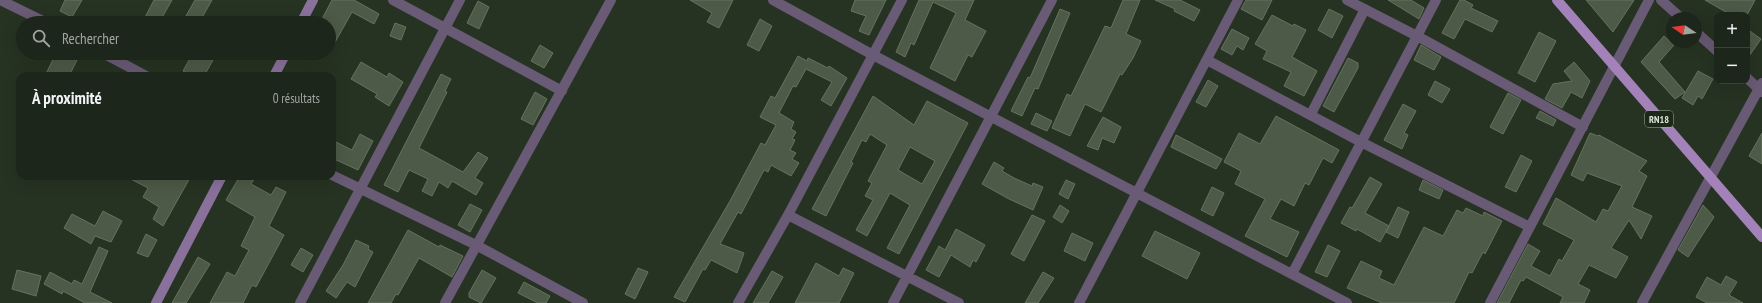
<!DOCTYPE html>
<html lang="fr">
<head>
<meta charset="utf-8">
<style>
  :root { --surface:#1c261a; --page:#293227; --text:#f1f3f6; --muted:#a0a5a2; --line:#3a4339 }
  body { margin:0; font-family:"PT Sans Narrow",sans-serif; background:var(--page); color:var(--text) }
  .controls { position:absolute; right:12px; top:12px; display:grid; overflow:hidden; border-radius:8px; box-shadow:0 4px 16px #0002 }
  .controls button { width:36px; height:36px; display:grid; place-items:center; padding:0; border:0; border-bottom:1px solid var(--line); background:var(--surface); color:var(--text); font:20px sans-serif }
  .compass { position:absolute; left:1666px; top:12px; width:36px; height:36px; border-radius:50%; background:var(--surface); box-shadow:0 4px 16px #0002; rotate:283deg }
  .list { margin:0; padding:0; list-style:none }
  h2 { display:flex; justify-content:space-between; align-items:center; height:52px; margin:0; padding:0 16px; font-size:17px }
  h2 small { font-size:13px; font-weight:400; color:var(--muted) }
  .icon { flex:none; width:22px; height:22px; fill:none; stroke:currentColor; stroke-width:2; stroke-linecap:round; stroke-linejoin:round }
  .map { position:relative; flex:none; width:1762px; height:303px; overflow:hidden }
  .search { position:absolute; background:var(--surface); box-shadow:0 4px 16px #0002; left:16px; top:16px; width:320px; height:44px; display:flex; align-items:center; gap:10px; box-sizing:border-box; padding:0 14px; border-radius:22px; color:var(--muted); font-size:15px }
  .panel { position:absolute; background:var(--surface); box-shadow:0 4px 16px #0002; left:16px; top:72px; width:320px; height:108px; border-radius:12px }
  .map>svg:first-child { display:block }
</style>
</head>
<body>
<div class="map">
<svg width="1762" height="303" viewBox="0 0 1762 303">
  <rect width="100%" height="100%" fill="#263322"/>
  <!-- building -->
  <path fill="#4c5a47" stroke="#64725f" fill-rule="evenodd" d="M65,0H82L72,17L60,11Z
    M154,0H172L159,23H142Z
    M195,0H212L199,23H182Z
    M332,0H354L379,14L374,24L352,12L329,53V23L322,19Z
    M690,0H733L719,28L707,22L712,13Z
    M855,0H886L869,35L859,31L866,16L851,11Z
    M919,0H974L965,20L986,31L972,57L968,55L955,81L930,68L956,13L933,2L914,45L911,43L905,57L896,52Z
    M1123,0H1140L1126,34L1141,41L1133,58L1122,75L1120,74L1101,112L1085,104L1070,136L1052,128L1067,94L1071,96L1105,26L1111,28Z
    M1155,0H1180L1200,10L1194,21L1174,11L1175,9Z
    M1246,0H1272L1262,20L1241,9Z
    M1388,0H1411L1424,8L1419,19Z
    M1460,0H1464L1473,5L1471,8L1498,21L1492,32L1465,19L1454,39L1442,33Z
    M1586,0H1634L1613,32Z
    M1705,0H1755L1747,15H1731Z
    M478,1L489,7L479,29L467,23Z
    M1060,9L1070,13L1038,89L1035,88L1022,116L1011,111L1028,77L1030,78Z
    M1329,9L1343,16L1332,38L1318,30Z
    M1272,15L1293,26L1294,24L1306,30L1292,57L1317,71L1304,96L1284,86L1291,72L1263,59L1267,51L1255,44Z
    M760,19L772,26L759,51L747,45Z
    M395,23L406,27L401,40L390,36Z
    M1232,29L1249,38L1243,50L1237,46L1232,55L1221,49Z
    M1747,29L1761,39L1747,59Z
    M1539,32L1556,41L1535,82L1518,73Z
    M1664,36L1674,45L1659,62L1685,92L1675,99L1641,62Z
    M540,45L553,53L544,68L531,61Z
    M1421,45L1441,57L1434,70L1414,60Z
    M56,53H62L77,60L69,76H45Z
    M193,53H217L204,76H193L183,71Z
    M798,56L807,61L808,58L828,68L829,66L847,78L831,106L821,100L832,82L806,69L796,87L793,86L779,113L794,122L791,129L796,132L792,139L795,140L790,150L796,153L792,159L799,163L791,176L771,165L768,172L764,170L741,214L738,212L720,244L744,253L737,273L711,260L705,270L703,269L685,302L674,297L730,201L761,143L765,145L776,125L760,117L771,96L775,98Z
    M1348,58L1358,63V68L1334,112L1323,106Z
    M361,62L387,77L389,73L403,82L389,106L375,97L377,94L351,79Z
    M1574,62L1590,81L1582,98L1571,92L1562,108L1545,99L1553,84L1572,81L1564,71Z
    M1698,71L1713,79L1702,99L1698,96L1693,105L1682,98Z
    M441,74L451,79L445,91L447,92L419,148L463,172L478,152L488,158L475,178L483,183L476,195L452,181L448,188L439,182L432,196L422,191L428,179L409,170L398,192L384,185Z
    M1208,80L1218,86L1206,107L1196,102Z
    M1435,81L1450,89L1442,103L1428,95Z
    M535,92L547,99L533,125L521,119Z
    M1508,93L1521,100L1503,134L1490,127Z
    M873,96L914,125L927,101L968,123L899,254L887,248L910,205L890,193L867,236L856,230L873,200L865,196L872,183L868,181L887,145L870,134L866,142L862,140L851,162L853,163L826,216L812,209ZM910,147L935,161L922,184L898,170Z
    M1403,104L1416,111L1404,133L1408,135L1402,149L1384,140Z
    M1540,111L1556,120L1553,126L1536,118Z
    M1036,113L1052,121L1047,131L1031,124Z
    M1276,116L1339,150L1332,163L1323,158L1309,185L1305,183L1294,206L1281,199L1270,219L1299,232L1287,257L1245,236L1265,199L1235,184L1241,171L1224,162L1239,133L1260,144Z
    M1103,117L1121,127L1114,143L1102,138L1098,150L1087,146Z
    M1590,133L1598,136L1599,135L1647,161L1639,171L1647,176L1632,207L1652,216L1641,239L1629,220L1611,248L1628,257L1616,278L1589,265L1578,284L1590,290L1584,303H1560L1563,297L1526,277L1523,281L1521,280L1509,303H1497L1528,244L1540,251L1531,266L1550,276L1559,259L1562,261L1574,240L1543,224L1556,198L1596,222L1603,209L1608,211L1622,186L1587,173L1583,181L1571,175Z
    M1762,133V164L1749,156Z
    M360,134L373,141L358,170L332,158V140L352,150Z
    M1176,135L1222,159L1216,169L1171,147Z
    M1521,155L1532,161L1516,192L1505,187Z
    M994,162L1004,168L1002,171L1014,178L1032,186L1033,183L1043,187L1033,210L1009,199L982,184Z
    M125,176H191L163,226L153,219L159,207L143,197L148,188Z
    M240,176H256L251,184L271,195L276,187L286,192L269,226L284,235L256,287L252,285L243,303H210L227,272L235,276L249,250L241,246L255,217L226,200Z
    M1370,177L1382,184L1365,213L1389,226L1380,242L1357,229L1356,231L1341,223L1350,207L1352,208Z
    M1066,180L1075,184L1068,199L1059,194Z
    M1423,180L1443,190L1439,199L1419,190Z
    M1212,187L1224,193L1213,216L1201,210Z
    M470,204L482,210L470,232L458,225Z
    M1060,205L1069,211L1062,223L1053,217Z
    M1703,205L1714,217L1688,257L1678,250Z
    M1398,207L1409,212L1398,238L1386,232Z
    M1466,208L1483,216L1484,212L1502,221L1485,254L1483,252L1472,273L1469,272L1454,303H1382L1347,288L1361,261L1382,271L1379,278L1394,285L1424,227L1443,236L1457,210L1463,213Z
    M103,211L122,221L111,242L95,236L91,244L64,228L72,214L95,226Z
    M1032,215L1045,221L1024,261L1011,254Z
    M956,229L985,245L976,262L973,260L970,267L951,255L939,277L926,270L939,246L945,250Z
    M408,230L439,247L440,245L463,256L452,277L419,258L398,295L396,294L391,303H368Z
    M1155,231L1200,253L1187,279L1142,256Z
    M1072,233L1093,243L1085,261L1064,251Z
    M146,234L157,240L148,257L137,253Z
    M356,240L369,246L368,249L373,252L355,287L347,282L336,298L326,291L343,265Z
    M1328,245L1340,251L1327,277L1315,272Z
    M99,247L108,251L90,292L112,303H85L63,291L62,294L44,284L50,272L72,284L74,280L82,284Z
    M301,248L313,255L303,272L291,265Z
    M198,257L210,264L186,303H172Z
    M816,263L839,276L843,268L854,273L839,303H795Z
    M638,268L648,272L635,299L625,294Z
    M17,270L41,276L36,296L12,289Z
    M482,270L496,278L481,303L469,297V293Z
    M772,271L783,277L768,303H753Z
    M1043,272L1054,278L1038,303H1025Z
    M1726,276L1737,282L1729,295L1743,303H1707L1696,297L1707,277L1721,285Z
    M524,282L550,296L546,303H538L518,293Z"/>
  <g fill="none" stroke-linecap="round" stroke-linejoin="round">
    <!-- street -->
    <path stroke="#695a75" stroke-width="10" d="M0,0L47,23
      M393,0L562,91
      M773,0L873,55L1347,303
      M1347,0L1417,36L1583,127
      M1661,0L1681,18
      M1696,32L1717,51
      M103,53L146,76
      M1207,60L1361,142L1530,227
      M1747,78L1762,92
      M1311,114L1365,9
      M332,175L476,245L583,303
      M788,215L959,303
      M1292,274L1436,0
      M300,303L460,0
      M445,303L611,0
      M738,303L788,215L902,0
      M893,303L1052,0
      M1079,303L1238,0
      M1490,303L1649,0
      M1642,303L1762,83"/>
    <!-- secondary -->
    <path stroke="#8a719c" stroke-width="10" d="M301,23L313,0
      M274,76L286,53
      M156,303L222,176"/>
    <!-- primary -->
    <path stroke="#a382ba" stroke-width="10" d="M1557,0L1762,237"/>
  </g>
  <g text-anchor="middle" stroke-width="3" stroke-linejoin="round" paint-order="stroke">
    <!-- shield labels -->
    <rect fill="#1d2918" stroke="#a3ac9f" stroke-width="1" x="1645" y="111" width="28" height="16" rx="3"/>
    <g font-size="10" font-weight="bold" fill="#dce4d9">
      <text x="1659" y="123">RN18</text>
    </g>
  </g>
</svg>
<div class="controls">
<button>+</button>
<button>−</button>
</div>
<svg class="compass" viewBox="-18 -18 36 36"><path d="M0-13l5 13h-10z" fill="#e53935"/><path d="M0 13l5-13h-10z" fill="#a0a5a2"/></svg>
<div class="search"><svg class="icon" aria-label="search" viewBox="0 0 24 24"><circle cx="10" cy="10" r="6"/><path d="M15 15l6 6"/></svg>Rechercher</div>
<section class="panel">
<h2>À proximité<small>0 résultats</small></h2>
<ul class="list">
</ul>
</section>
</div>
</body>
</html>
